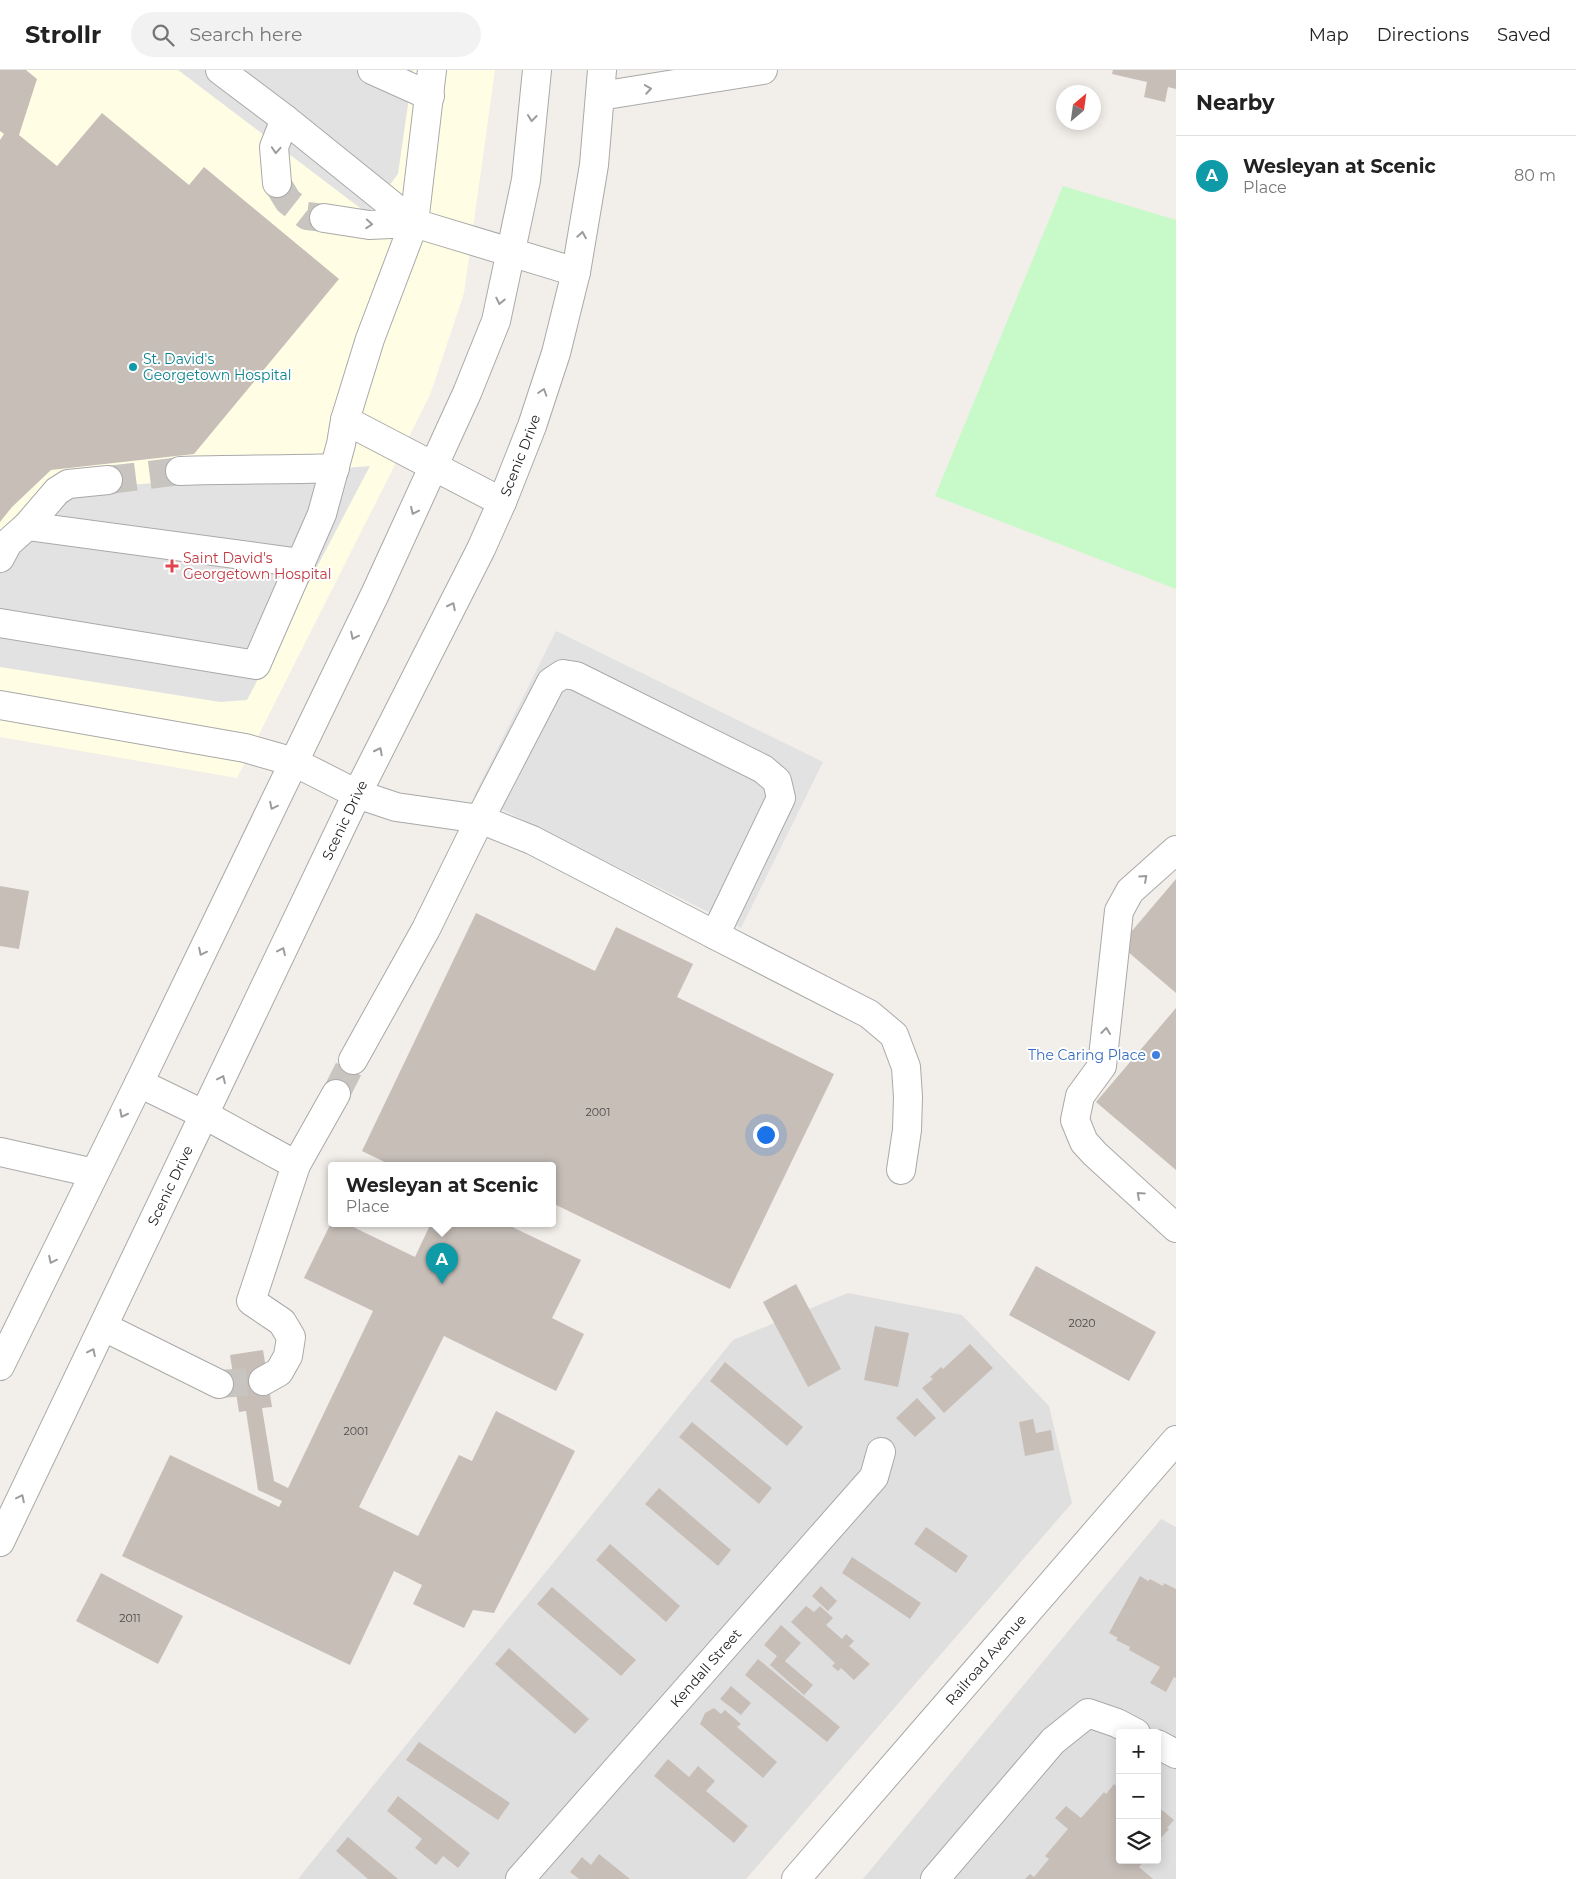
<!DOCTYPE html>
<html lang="en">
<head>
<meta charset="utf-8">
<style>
  :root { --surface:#fff; --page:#f2f2f2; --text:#222; --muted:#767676; --line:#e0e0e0; --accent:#0b8043 }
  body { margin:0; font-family:Montserrat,sans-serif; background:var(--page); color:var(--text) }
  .controls { position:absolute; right:15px; bottom:15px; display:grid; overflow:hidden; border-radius:5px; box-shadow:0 2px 12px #0003 }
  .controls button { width:45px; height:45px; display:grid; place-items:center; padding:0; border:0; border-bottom:1px solid var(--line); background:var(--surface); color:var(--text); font:25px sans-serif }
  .compass { position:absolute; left:1056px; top:15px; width:45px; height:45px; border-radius:50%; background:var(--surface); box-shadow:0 2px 12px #0003; rotate:29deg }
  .you { position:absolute; left:765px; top:1064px; width:18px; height:18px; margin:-12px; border:4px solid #fff; border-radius:50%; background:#1a73e8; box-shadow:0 0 0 8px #1a73e833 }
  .badge { display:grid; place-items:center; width:32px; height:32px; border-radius:50%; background:var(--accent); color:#fff; font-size:16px; font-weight:700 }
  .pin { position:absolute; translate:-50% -41px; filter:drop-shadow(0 1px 2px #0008) }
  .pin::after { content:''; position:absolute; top:26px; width:18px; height:15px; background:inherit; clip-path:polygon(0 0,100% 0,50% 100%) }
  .popup { position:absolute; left:328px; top:1092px; width:228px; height:65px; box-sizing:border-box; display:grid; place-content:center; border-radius:5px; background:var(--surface); filter:drop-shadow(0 1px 4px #0005); font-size:16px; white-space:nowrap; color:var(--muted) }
  .popup b { font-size:19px; color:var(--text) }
  .popup::after { content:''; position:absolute; left:50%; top:100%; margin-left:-10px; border:10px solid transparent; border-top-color:var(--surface) }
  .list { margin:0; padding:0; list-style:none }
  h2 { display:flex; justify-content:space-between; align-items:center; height:65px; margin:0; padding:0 20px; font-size:21px }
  h2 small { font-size:16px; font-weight:400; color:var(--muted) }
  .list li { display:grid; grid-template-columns:32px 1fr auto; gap:15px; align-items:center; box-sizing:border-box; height:80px; padding:0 20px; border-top:1px solid var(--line) }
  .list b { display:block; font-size:19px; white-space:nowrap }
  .list p { margin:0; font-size:16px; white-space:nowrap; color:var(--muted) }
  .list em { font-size:16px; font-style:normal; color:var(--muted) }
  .icon { flex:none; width:28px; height:28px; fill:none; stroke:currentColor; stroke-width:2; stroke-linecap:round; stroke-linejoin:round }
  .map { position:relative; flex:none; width:1176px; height:1809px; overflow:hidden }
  header { display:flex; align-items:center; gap:30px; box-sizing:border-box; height:70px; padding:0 25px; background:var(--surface); border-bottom:1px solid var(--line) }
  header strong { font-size:24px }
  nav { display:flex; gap:28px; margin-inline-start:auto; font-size:18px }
  .search { width:350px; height:45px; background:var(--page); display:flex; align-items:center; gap:12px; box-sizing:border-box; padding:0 18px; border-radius:28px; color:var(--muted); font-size:19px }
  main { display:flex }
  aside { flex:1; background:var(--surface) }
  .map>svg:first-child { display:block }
</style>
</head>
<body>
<header>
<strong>Strollr</strong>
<div class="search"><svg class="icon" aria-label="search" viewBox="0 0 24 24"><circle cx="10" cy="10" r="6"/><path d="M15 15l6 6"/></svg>Search here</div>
<nav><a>Map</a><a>Directions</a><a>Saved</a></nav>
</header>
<main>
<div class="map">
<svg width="1176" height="1809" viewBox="0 0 1176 1809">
  <rect width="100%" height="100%" fill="#f2eee9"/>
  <!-- residential -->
  <path fill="#e0dfdf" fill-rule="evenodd" d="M848,1223L962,1245L1049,1336L1072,1433L746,1809H298L733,1270Z
    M1161,1449L1176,1457V1809H863ZM1120,1663H1157V1790H1120Z"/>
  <!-- education -->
  <path fill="#fffee5" d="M0,0H495L464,223L430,325L237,708L0,667Z"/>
  <!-- park -->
  <path fill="#c8fac9" d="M1063,116L1176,150V519L935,426Z"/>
  <!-- parking -->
  <path fill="#e2e2e2" d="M178,0H413L398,104L368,144Z
    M370,396L247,630L220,632L0,597V475L40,422Z
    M556,561L823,692L741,858L474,726Z"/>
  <!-- building -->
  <path fill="#c7beb8" d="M0,0H26L37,9L19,65L57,96L102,43L189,115L204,97L339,209L194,384L51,400L12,437L0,452V70L4,64L0,61Z
    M1113,0H1176V19L1168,17L1165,32L1144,27L1147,12L1112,4Z
    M1176,809V923L1120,875Z
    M0,816L29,821L19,879L0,876Z
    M476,843L595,901L616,857L693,894L677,927L834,1004L730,1219L552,1133V1095H391L362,1081Z
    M1176,938V1100L1096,1032Z
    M331,1153H345L415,1187L431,1153H504L581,1190L552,1248L584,1264L556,1321L444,1266L359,1437L418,1466L459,1385L472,1391L496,1341L575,1381L494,1543L473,1540L464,1558L413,1534L422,1515L394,1501L350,1595L122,1486L170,1385L279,1437L282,1431L258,1420L246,1341L239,1342L230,1285L263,1280L272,1337L262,1338L274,1411L288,1418L373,1241L304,1208Z
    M1036,1196L1156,1262L1129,1311L1009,1245Z
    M796,1214L841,1299L808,1317L763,1232Z
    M875,1256L909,1263L898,1317L864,1310Z
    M970,1274L993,1298L944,1343L922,1318L933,1309L930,1307L941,1297L943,1299Z
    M725,1292L803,1357L787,1376L710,1311Z
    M917,1328L936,1348L915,1367L896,1348Z
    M1033,1349L1036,1363L1051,1360L1054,1380L1025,1386L1019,1352Z
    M692,1352L772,1418L759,1434L679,1367Z
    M659,1418L731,1480L718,1496L645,1434Z
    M926,1457L968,1486L956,1503L914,1474Z
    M610,1474L680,1536L666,1552L596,1490Z
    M852,1487L921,1533L910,1549L842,1503Z
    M101,1503L183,1546L158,1594L76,1551Z
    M1140,1506L1148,1511L1150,1509L1163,1516L1164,1513L1176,1519V1608L1174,1607L1166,1622L1150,1613L1160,1597L1129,1580L1130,1577L1116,1570L1118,1568L1109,1563Z
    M821,1516L837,1531L828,1541L812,1526Z
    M552,1517L636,1590L621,1606L537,1534Z
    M806,1536L814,1542L820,1536L833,1548L826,1555L842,1569L846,1564L854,1571L849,1576L870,1594L854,1610L841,1598L838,1601L832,1596L835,1593L791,1552Z
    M781,1555L801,1573L785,1591L813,1615L804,1625L770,1595L777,1586L764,1575Z
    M509,1578L589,1649L575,1664L495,1594Z
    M758,1589L840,1657L827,1672L745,1605Z
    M731,1616L751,1633L741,1645L720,1629Z
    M714,1638L721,1644L725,1640L741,1654L737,1657L777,1692L763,1708L700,1654L705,1643Z
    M419,1672L510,1733L498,1750L406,1690Z
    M668,1689L689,1707L698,1696L715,1711L706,1721L748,1756L734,1773L654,1706Z
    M1114,1714L1117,1717L1120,1714V1790H1145L1139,1797L1153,1809H1025L1030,1804L1034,1807L1049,1789L1045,1786L1068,1759L1055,1748L1066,1736L1081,1748L1104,1722L1106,1724Z
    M398,1726L470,1783L458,1798L443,1786L436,1795L415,1778L422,1769L387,1741Z
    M1157,1736L1174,1750L1167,1758L1169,1759L1160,1769L1162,1771L1157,1777Z
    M348,1767L398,1809H368L336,1781Z
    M599,1784L630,1809H579L570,1802L582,1787L591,1795Z"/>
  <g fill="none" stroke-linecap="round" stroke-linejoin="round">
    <!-- minor-tunnel -->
    <path stroke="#c8c5c1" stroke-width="28" stroke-dasharray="28 14" stroke-linecap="butt" d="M277,113L288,131L307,146L324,148
      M108,410L180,401
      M336,1024L353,990
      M219,1314L263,1311"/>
    <!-- minor casing -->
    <g stroke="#a9a9a9" stroke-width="30">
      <g id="minor">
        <path d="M220,0L285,49L414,153"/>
        <path d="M372,0L430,26"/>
        <path d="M600,26L763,0"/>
        <path d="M277,113L274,77L285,49"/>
        <path d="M324,148L369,155L414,153L576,202"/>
        <path d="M345,350L502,432"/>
        <path d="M180,401C232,399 283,400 335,398"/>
        <path d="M27,456L57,421L68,414L108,410"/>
        <path d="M0,488L8,473L27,456L301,493"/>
        <path d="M0,553L256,595L322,444L341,374L345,350L370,269L414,153L432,0"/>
        <path d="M0,635L245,678L294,692L357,724L396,737L480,749L532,770L715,865L869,944L894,965L906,997L908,1027L907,1060L901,1100"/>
        <path d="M1176,780L1130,821L1119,841L1102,996L1080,1026L1075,1050L1084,1072L1095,1084L1176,1158"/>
        <path d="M353,990L426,859L480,749L551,612L563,604L576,606L763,699L777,711L781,728L715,865"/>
        <path d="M139,1013L205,1045L296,1095L336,1024"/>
        <path d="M0,1082L94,1103"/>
        <path d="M104,1257L219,1314"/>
        <path d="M0,1296L139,1013L376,522L467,323L496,251L526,110L537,0"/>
        <path d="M263,1311L279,1302L288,1286L291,1267L282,1252L251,1231L296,1095"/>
        <path id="s1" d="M0,1472L357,724L481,479L502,432L532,356L556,283L576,202L594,95L602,0"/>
        <path d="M1157,1674L1176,1684"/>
        <path id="s2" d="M520,1809L874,1407L881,1382"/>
        <path id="s3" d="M796,1809L1176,1370"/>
        <path d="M935,1809L1053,1671L1088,1643L1117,1653L1136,1663"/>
      </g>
    </g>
    <!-- minor -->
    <use href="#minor" stroke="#fff" stroke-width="28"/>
  </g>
  <!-- one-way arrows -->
  <defs><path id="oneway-chevron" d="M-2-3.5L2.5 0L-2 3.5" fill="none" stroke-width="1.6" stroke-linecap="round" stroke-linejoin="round" transform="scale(1.25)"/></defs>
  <g stroke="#9c9c9c">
    <use href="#oneway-chevron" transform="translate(648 19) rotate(-9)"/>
    <use href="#oneway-chevron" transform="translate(532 48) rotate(96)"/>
    <use href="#oneway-chevron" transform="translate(276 80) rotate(94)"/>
    <use href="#oneway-chevron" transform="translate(369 154) rotate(4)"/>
    <use href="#oneway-chevron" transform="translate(582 165) rotate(-81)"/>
    <use href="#oneway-chevron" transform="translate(500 231) rotate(102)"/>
    <use href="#oneway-chevron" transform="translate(543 322) rotate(-72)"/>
    <use href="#oneway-chevron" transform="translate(414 441) rotate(115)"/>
    <use href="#oneway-chevron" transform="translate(452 536) rotate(-63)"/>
    <use href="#oneway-chevron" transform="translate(354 566) rotate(116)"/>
    <use href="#oneway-chevron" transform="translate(379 681) rotate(-63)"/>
    <use href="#oneway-chevron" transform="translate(273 736) rotate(116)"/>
    <use href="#oneway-chevron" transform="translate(1144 808) rotate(-42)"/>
    <use href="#oneway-chevron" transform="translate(282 881) rotate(-65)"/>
    <use href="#oneway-chevron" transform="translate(202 882) rotate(116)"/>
    <use href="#oneway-chevron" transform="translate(1106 961) rotate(-84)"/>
    <use href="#oneway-chevron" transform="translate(222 1009) rotate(-65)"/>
    <use href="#oneway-chevron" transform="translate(123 1044) rotate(117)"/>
    <use href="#oneway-chevron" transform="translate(1140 1125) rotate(-138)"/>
    <use href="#oneway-chevron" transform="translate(52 1190) rotate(116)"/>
    <use href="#oneway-chevron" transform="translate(92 1282) rotate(-64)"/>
    <use href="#oneway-chevron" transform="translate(21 1428) rotate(-64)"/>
  </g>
  <!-- markers -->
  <circle fill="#0f9aa8" stroke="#fff" stroke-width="2" cx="133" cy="297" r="5"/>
  <path fill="#e0444e" stroke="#fff" stroke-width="2" d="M169.5 488.5h5v5h5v5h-5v5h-5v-5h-5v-5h5z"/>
  <circle fill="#3f7fe0" stroke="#fff" stroke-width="2" cx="1156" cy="985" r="5"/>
  <g text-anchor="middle" stroke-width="4" stroke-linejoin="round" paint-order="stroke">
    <!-- number labels -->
    <g font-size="11" fill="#4b4948">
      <text x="598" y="1046">2001</text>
      <text x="1082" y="1257">2020</text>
      <text x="356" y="1365">2001</text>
      <text x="130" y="1552">2011</text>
    </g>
    <!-- culture labels -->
    <g font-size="14" fill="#0d838f" stroke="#fff" text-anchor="start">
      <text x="143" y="294">St. David's<tspan x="143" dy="16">Georgetown Hospital</tspan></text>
    </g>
    <!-- street labels -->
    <g font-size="14" fill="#222" stroke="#fff">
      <text dy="5" stroke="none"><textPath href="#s1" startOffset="1205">Scenic Drive</textPath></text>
      <text dy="5" stroke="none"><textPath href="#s1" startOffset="800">Scenic Drive</textPath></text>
      <text dy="5" stroke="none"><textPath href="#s1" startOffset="395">Scenic Drive</textPath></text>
      <text dy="5" stroke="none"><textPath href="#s3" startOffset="290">Railroad Avenue</textPath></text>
      <text dy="5" stroke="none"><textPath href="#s2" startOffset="281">Kendall Street</textPath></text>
    </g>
    <!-- health labels -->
    <g font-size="14" fill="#be3a42" stroke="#fff" text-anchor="start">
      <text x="183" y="493">Saint David's<tspan x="183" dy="16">Georgetown Hospital</tspan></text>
    </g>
    <!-- shop labels -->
    <g font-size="14" fill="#366cbe" stroke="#fff" text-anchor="end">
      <text x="1146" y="990">The Caring Place</text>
    </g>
  </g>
</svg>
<div class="controls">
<button>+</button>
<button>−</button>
<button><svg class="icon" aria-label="layers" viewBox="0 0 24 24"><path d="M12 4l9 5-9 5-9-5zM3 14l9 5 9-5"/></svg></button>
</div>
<svg class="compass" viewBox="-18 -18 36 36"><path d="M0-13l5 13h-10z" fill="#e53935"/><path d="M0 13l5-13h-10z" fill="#767676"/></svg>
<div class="you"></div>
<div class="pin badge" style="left:442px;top:1214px;background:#0f9aa8">A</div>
<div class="popup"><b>Wesleyan at Scenic</b>Place</div>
</div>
<aside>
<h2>Nearby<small></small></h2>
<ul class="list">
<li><span class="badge" style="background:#0f9aa8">A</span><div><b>Wesleyan at Scenic</b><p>Place</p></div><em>80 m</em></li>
</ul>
</aside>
</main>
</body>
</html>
